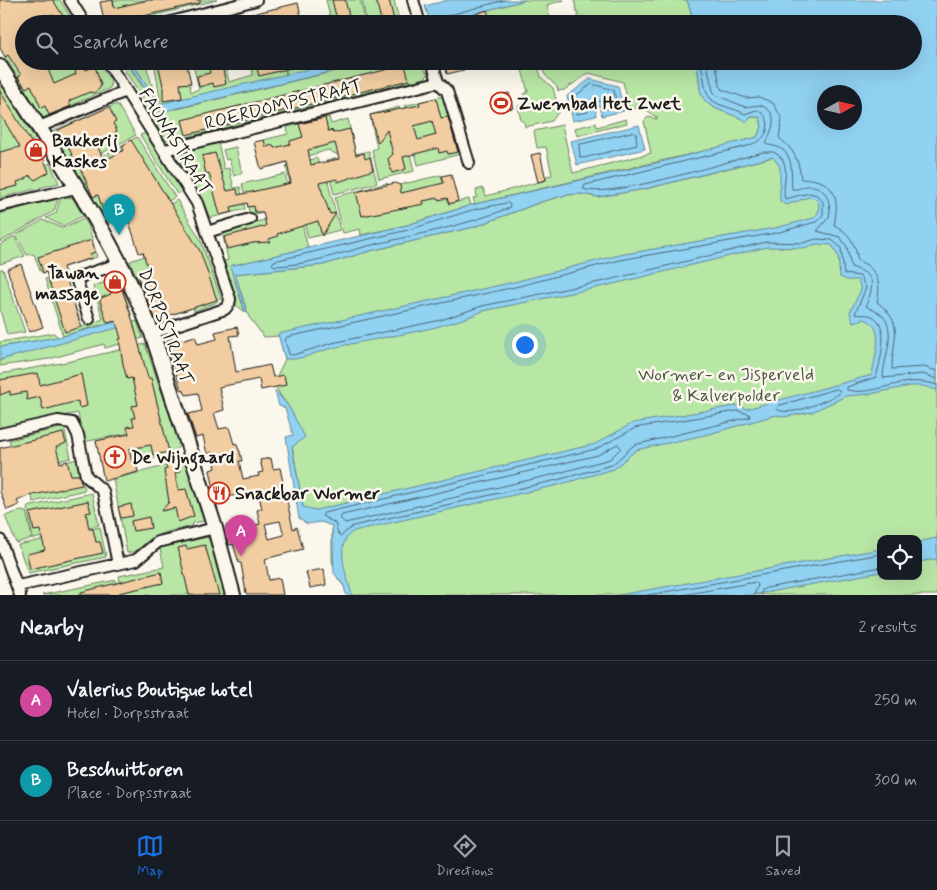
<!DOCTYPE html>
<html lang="en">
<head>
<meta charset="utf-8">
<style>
  :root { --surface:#171b24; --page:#242831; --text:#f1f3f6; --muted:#9ea1a6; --line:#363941; --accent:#1a73e8 }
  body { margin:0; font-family:Mynerve,sans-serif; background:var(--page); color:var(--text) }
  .controls { position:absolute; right:15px; bottom:15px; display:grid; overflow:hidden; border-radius:10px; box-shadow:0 5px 20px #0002 }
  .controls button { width:45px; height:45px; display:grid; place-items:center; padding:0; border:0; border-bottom:1px solid var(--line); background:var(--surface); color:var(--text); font:25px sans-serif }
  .compass { position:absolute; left:817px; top:85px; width:45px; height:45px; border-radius:50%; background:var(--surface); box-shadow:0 5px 20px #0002; rotate:82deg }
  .you { position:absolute; left:524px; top:344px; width:18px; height:18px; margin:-12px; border:4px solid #fff; border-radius:50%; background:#1a73e8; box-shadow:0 0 0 8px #1a73e833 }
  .badge { display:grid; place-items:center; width:32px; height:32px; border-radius:50%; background:var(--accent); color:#fff; font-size:16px; font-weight:700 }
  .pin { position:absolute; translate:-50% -41px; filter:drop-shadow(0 1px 2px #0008) }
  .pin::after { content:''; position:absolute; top:26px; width:18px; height:15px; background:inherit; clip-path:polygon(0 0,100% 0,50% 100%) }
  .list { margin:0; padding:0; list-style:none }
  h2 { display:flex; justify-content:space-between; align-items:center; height:65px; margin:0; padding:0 20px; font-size:21px }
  h2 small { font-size:16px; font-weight:400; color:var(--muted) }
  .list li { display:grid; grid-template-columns:32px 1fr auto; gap:15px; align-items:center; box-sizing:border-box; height:80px; padding:0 20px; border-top:1px solid var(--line) }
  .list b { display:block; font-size:19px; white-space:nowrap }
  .list p { margin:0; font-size:16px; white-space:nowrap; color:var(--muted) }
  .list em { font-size:16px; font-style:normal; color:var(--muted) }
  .icon { flex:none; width:28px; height:28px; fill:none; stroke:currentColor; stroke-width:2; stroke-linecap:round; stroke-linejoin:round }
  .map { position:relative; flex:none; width:937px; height:595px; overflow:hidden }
  .search { position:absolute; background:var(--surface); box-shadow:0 5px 20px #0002; left:15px; right:15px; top:15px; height:55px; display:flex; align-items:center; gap:12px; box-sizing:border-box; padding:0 18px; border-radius:28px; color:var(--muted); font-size:19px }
  .sheet { height:225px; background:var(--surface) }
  nav { display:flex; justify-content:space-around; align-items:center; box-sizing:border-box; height:70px; border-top:1px solid var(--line); background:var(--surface); font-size:14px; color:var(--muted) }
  nav a { display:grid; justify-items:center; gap:2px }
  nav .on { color:var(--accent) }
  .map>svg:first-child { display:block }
</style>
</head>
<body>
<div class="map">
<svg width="937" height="595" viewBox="0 0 937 595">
  <rect width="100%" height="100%" fill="#fbf7ec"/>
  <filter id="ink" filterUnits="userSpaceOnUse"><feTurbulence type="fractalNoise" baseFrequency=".02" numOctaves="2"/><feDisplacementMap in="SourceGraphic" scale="10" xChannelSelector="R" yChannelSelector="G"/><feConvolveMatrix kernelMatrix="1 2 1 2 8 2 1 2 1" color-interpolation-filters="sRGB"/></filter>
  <g filter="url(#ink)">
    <!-- green -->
    <path fill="#b8e6a5" stroke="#6a8160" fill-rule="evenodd" d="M22,0H60L75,24H35Z
      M113,0H217L120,24Z
      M326,0H360L366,24H332Z
      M362,0H394L400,24H367Z
      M525,0H564L547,5L551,24H491L490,20L486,21L483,11Z
      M574,0H687L695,24H580Z
      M937,0V595H351L338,579L332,561V526L303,507L291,440L301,437L289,407L280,395L274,382L285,359L279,336L264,337L249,317L235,274L323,265L370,251L474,227L541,202L566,195L581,194L598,197L645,189L773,157L783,61H913V24ZM824,92H854V122H824ZM881,539H918V576H881Z
      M24,46V61H98L111,81L110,88L43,118L5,57Z
      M119,61H126L154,105L177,109L377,61H425V71H427L428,75L425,78L180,139V135L175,136L176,140L166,141L156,125V121Z
      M131,61H145L156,99Z
      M154,61H186L191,92L199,89L192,61H224L229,82L253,75L250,61H283L286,75L161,104Z
      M284,61H343L287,75Z
      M541,61H692C702,72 697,83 702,95C708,111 734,113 747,121L751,117H760L762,127L757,137L747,141L475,204L473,198L477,197L476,190L483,188L486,196L546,180V176L552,175L546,147L537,148L534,131L562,125L573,173L651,153L644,121L648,117L657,119V117L649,113L647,106L636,104L637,108L630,110L623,82L589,73L564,90L558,91L557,87L545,75Z
      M538,66L541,77L553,88L559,111L552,121L525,127L524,121H521L518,106L526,104L524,94L528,92L522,70Z
      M0,81L35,139L10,154L0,157Z
      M443,96L461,154L418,165L404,106Z
      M117,104L136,135L106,151L70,165L52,135L53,131Z
      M399,107L414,171L379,179L372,150L377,148L370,115Z
      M329,117L331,124L348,119L355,151L338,155L328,150L270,167L263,140L288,134L287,127Z
      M626,119L627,123L577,136L575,128L596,123L597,127Z
      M146,133L182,191L177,194L140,135Z
      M137,137L175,197L146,216L108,153Z
      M218,142L224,169L229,168L234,188L240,187L245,209L210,218L198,191L179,161L180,156L182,153Z
      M236,147L242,173L234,176L229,159L226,160L223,150Z
      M369,151L377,183L334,194L326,161Z
      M106,154L139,208L123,214L106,224L71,168Z
      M317,158L323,179L327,178L340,230L308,238L299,200L293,196L286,166Z
      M0,159L26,176L50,163L59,183L0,198Z
      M285,174L293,205L250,215L242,184Z
      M441,175L449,204L469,199L471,205L407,225L361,235L360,229L343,233L335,197L387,183L391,187Z
      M59,196L54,211L0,242V214Z
      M61,196L73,198L83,216L63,226L46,218L56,213Z
      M177,200L200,239L221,298L215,303L194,311L182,278L180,279L190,309L154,320L130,261L145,256L148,218Z
      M298,207L308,248L230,266L245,312L236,305V297L224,261L228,260L222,231L264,220L267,215Z
      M84,218L89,227L97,257L43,273L40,271L34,254L27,255L16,235L43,220L63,228Z
      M14,236L25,256L0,264V245Z
      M0,269H3L25,332L7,335L0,310Z
      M64,273L82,327L103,319L93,286L119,278L132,317L107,326L100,325L63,336L45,279Z
      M137,321L143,338L105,348L104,344L49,359L0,366V360Z
      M54,333L58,337L0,347V342Z
      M145,344L180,445L172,454L133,463L129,444L130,433L83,442L78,413L0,429V374L67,362Z
      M64,427L71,458L21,469L9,440Z
      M78,459L85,490L33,502L27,470Z
      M185,461L204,521L193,523L192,526C179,530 162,531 150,539C142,545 139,552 127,553L113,479Z
      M92,493L99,525L33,539L27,507Z
      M20,511L26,512L32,538L16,543L5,516Z
      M100,527L106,557L28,573L18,545Z
      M207,537L211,543L225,595H122L119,576L164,567L160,548Z
      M116,580L120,595H42Z"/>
    <!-- water -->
    <path fill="#91d2f3" stroke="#62899d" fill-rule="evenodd" d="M448,0H525L451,20L452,24H431L425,6Z
      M687,0H937V390L923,386H910L870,394L846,396L812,412L784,417L777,415L765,418L709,434L636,450L614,469L558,485L354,531C332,543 348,578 352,595H346L344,586L334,573L332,526L321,522L307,524L299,518L286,437L293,435L285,408L279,406L275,390L289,407L305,437L292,447L303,507L316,510L595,444L633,423L740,405L746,409L872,375C874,357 887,326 864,319L853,322L850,312L861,290L858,280H847L840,277L838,256L832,245L817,244L804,248L767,247L605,286L483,311C437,332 382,336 333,348C317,351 302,361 285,359L278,334L514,282L619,255L775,228L814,218L818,213L819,204L816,199L809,197L786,205L780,201V167L773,157L645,189L598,197L581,194L566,195L541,202L474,227L370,251L323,265L235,274L247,312H245L230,266L407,225L471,205L665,161L757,137L762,127L760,117H751L747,122C734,113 709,111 702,96C697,84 702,72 692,61H913V24H695ZM824,92H854V122H824Z
      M126,61H131L159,104L343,61H377L161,112Z
      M590,79L618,86L624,111L602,116L600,106L595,105L596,116L573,121L567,96Z
      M639,125L645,149L577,165L571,141Z
      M127,319L128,325L0,360V347L63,336Z
      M937,538V559L918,562V542Z
      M881,549V572L752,595H619Z"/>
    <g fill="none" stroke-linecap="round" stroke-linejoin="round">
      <!-- shore -->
      <path stroke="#4b6572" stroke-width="1" d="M447,24V18L450,15L505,0
        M699,61C706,73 702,90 711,99C719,107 735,108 745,114L756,110C771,114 771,133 759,141C756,143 751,144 748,146L585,185L583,189C611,199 729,161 763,152H773C794,161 781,183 785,199L809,193L817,195L823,202V215L816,222L776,233L620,260L515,287L287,337L285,340L289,354L293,355L332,343L441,320L482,306L604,281L766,242L803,243L816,239L832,240L841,248L844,274L860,276L866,288L855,314C861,316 867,313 874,317C890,327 880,363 876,377L847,387V390C876,397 903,373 937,385
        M706,61L713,91L716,95L745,107L760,105C781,113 772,129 766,144C770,146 773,145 777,147C796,154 790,175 792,189C797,190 802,187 807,186C826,184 832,203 829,217L817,231L840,237L847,247L851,267C877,275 874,284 866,306C871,310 878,311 883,316C897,333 883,359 883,378L923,374L937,379
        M715,61L721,89L746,98L759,97L773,103L782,119L779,138C794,149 799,160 801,179C805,180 811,178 816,180C839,186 838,206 834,225C850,233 855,243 858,261C877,267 882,284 877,302C906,324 892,340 892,369L924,367L937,371
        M592,84L614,90L617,107L607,109L603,102L595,100L590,104L588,112L577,114L573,98Z
        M633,132L636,134L637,145L583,158L580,157L579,145Z
        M508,203L510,205L509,208C462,227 417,234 368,246C337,254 308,265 275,266L272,264L274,261L408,230L472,210Z
        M837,389L840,391L839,394C823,401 792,418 776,409L778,406Z
        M738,411L749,414L750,417L634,445L612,465L557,480L353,526L341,536L338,534L335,523L322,516L324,513L596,449L635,428Z
        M618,444L621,448L610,459L555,474L345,523L340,518L342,515L598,455Z
        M647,595L881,554
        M682,595L756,582L758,585L754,595
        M761,595L762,590L766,588L881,567"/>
    </g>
    <!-- building -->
    <path fill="#f1cda1" stroke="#1c1c1c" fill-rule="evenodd" d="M0,0H53L68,24H57L53,14L41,20L43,24H24V61H66L48,69L54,84L76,74L75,71L78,69L74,61H83L86,70L95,66L101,85L100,88L94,93L90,92L73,99L69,101L71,106L49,115L45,106L41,108L31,85L26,88L18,77L21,75L8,55L5,57L0,48Z
      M113,0L114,8L148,0H200V3L109,24L103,16L100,2Z
      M332,0H345L351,24H338Z
      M376,0H389L395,24H382Z
      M298,3L303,24H246L244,16Z
      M487,10L491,24H479L476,14Z
      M163,61H186L191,83L180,84L182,98L163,101V86L158,63Z
      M208,61H221L226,84L214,87L213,83L199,87L197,76L210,73Z
      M255,61H307V64L259,76Z
      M444,61H466L468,69L447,74Z
      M405,65L409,80L186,135L182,120Z
      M0,91L34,147L38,145L49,172L35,180L29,175L26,179L17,182L18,186L0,190V152L20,147L0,114Z
      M509,93L513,108L502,110L499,95Z
      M436,98L441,118L448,117L458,152L448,154L447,151L439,153L438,148L403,157L406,169L392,173L388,159L393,154L387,130L378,143L370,115L420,105L419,102ZM432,121L436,135L418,140L414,126Z
      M109,107L116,122L113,123L117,131L114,133L116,136L97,145L104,161L124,150L122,146L131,140L200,251L217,300L164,317V315L155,318L139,281V276L149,273L143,252L139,253L126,212L105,216L98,195L93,197L77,161L75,162L65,139L62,140L58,130Z
      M325,118L328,131L332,130L333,133L350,129L356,155L364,153L365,159L370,157L373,170L338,182L337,179L319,183L330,214L336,213L322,236L318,221L277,234L278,236L269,239L270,242L253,243L227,249L224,237L266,226L263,212H255L254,206L248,207L247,203L231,207L232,212L220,215L209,173L206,174L202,156L215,153L227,191L237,189L238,195L291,183L287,162L261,169L254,142L264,140L266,147L273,145L274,148L290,144V141L303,137L299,124ZM335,143L339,159L311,165L308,150Z
      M540,153L546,180L538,182L531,155Z
      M451,174L458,201L449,204L447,198L439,200L438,198L423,201L424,204L362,216L356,192L395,183L400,185L401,193L444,183L442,176Z
      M92,240L95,252L90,254L92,258L63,267L81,327L65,332L46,272L43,273L38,257Z
      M21,264L43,327L29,332L7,269Z
      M118,278L131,315L148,378H151L169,452L153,455L151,445L129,449L132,462L136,463L138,472L104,481L96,441L129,434L127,427L134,426L132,418H135L132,406L138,405L132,378L127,379L123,364L119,339H121L116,321L107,323L100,301L101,298L111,294L107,282Z
      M237,327L239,335L230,336L236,372L270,365L273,377L284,375L286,385L261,390L259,379L219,387L224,410L214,413L219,429L229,427L234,444L236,443L240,452L242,461H239L243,479L259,476L258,473L263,472L260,460L271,458L273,469L280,468L293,529L297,527L303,549L265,559L269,580L280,578L283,595H248L246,593L241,563H239L233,544L229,545L226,526L236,523L237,529L260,524L257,510L262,509L258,491L216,499L210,470L216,468L212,452L207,454L203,436L196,438L188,414L202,411L198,393L186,395L183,389L181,390L167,340L178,337V341L195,336L198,344L217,339L215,332ZM280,521L284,535L269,539L265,524Z
      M38,373L40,385L81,374L87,406L79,408L78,401L43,410L40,397L27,400L26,392L10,395V391L0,395V380Z
      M63,433L66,443L56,447L60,463L67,461L71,475H79L82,485L28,496L17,501L19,505L7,510L0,491V448Z
      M178,462L180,472L175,473L179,490L186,489L194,516L178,522L175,508L161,511L169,502L164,470L167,469L166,465Z
      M88,501L91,512L86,513L89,529H93L96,542H100L103,553L30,569L27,554L45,550L40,530L34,531L30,513Z
      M131,504L133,516L121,518L118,507Z
      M149,517L151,528L133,531L131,521Z
      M205,545L219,595H189L178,548L186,546L187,549Z
      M324,569L326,585L310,588L306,572Z
      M161,572L163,583L119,593L120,595H81V592Z"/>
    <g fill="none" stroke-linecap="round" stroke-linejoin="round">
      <!-- street casing -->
      <g stroke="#1c1c1c" stroke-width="14">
        <path id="street" d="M70,0L85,24
          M413,0L420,24
          M163,24L256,0
          M107,61L197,203L230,299L229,304L225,309L152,333
          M432,61L438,82L447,91L469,163
          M39,127L126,91
          M165,150L438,82
          M0,206L76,188
          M207,232L250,219
          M89,319L76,278L121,263
          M0,434L58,421L72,423L78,435L86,476L103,491L118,564
          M0,540L20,595
          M18,586L136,560L158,542L215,528"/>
      </g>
      <!-- secondary casing -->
      <g stroke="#1c1c1c" stroke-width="18">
        <path id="secondary" d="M0,67C55,153 114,238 152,333L215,528L233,595"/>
      </g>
      <!-- street -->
      <use href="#street" stroke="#fbf7ec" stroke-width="10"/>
      <!-- secondary -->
      <use href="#secondary" stroke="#fbf7ec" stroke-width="14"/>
    </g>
  </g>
  <!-- icons -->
  <defs>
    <g id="stadium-ring" transform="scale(1.125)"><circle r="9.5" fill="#fbf7ec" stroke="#c8321e" stroke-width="1.5"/><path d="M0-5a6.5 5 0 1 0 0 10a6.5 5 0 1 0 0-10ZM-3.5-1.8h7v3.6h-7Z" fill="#c8321e"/></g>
    <g id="shop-ring" transform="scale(1.125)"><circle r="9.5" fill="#fbf7ec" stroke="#c8321e" stroke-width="1.5"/><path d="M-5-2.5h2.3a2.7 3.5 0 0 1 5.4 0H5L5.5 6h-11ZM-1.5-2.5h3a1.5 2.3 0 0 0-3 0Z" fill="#c8321e"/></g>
    <g id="church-ring" transform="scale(1.125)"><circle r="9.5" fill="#fbf7ec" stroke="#c8321e" stroke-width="1.5"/><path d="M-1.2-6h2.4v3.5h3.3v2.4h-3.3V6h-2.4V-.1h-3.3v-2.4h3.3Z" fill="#c8321e"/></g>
    <g id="restaurant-ring" transform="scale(1.125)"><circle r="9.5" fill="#fbf7ec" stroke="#c8321e" stroke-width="1.5"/><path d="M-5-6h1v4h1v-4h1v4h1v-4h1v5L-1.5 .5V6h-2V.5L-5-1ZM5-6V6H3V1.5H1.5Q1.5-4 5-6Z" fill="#c8321e"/></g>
  </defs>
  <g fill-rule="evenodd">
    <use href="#stadium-ring" x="501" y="103"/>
    <use href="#shop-ring" x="36" y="150"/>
    <use href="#shop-ring" x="115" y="282"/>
    <use href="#church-ring" x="115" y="457"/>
    <use href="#restaurant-ring" x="219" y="493"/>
  </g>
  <g text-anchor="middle" stroke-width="5" stroke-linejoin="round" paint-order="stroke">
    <!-- poi labels -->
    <g font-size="18" font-weight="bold" fill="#1c1c1c" stroke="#fbf7ec" text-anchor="start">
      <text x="517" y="109">Zwembad Het Zwet</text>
      <text x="52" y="146">Bakkerij<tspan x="52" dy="21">Kaskes</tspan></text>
      <text x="99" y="278" text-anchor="end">Tawan<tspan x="99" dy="21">massage</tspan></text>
      <text x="131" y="463">De Wijngaard</text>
      <text x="235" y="499">Snackbar Wormer</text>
    </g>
    <!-- street labels -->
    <g font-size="18" fill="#1c1c1c" stroke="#fbf7ec">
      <text transform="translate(283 104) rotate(-14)" y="6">ROERDOMPSTRAAT</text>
      <text transform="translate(176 141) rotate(58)" y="6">FAUNASTRAAT</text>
      <text transform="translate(166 326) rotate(69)" y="6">DORPSSTRAAT</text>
    </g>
    <!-- park labels -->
    <g font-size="18" fill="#4b5945" stroke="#fbf7ec">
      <text x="726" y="380">Wormer- en Jisperveld<tspan x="726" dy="21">&amp; Kalverpolder</tspan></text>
    </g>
  </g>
</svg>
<div class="controls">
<button><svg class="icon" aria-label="locate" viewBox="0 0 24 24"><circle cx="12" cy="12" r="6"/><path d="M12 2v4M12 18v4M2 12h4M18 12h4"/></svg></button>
</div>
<svg class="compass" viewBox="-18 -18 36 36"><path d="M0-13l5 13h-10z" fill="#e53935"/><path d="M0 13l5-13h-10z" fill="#9ea1a6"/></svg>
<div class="you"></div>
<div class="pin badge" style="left:241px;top:556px;background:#d1479c">A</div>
<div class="pin badge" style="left:119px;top:235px;background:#0f9aa8">B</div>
<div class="search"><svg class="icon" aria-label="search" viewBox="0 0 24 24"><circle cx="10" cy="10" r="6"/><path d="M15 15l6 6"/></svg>Search here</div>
</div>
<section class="sheet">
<h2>Nearby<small>2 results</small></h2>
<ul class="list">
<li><span class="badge" style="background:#d1479c">A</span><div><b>Valerius Boutique hotel</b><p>Hotel · Dorpsstraat</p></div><em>250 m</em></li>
<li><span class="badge" style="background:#0f9aa8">B</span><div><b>Beschuittoren</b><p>Place · Dorpsstraat</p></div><em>300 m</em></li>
</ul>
</section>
<nav>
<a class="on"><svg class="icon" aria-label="map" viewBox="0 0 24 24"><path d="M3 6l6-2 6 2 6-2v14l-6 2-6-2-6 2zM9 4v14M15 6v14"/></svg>Map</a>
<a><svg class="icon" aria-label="directions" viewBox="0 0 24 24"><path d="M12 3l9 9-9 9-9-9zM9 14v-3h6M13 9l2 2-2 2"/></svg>Directions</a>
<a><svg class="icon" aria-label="saved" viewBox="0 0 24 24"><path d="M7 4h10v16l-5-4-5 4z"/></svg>Saved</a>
</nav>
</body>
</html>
